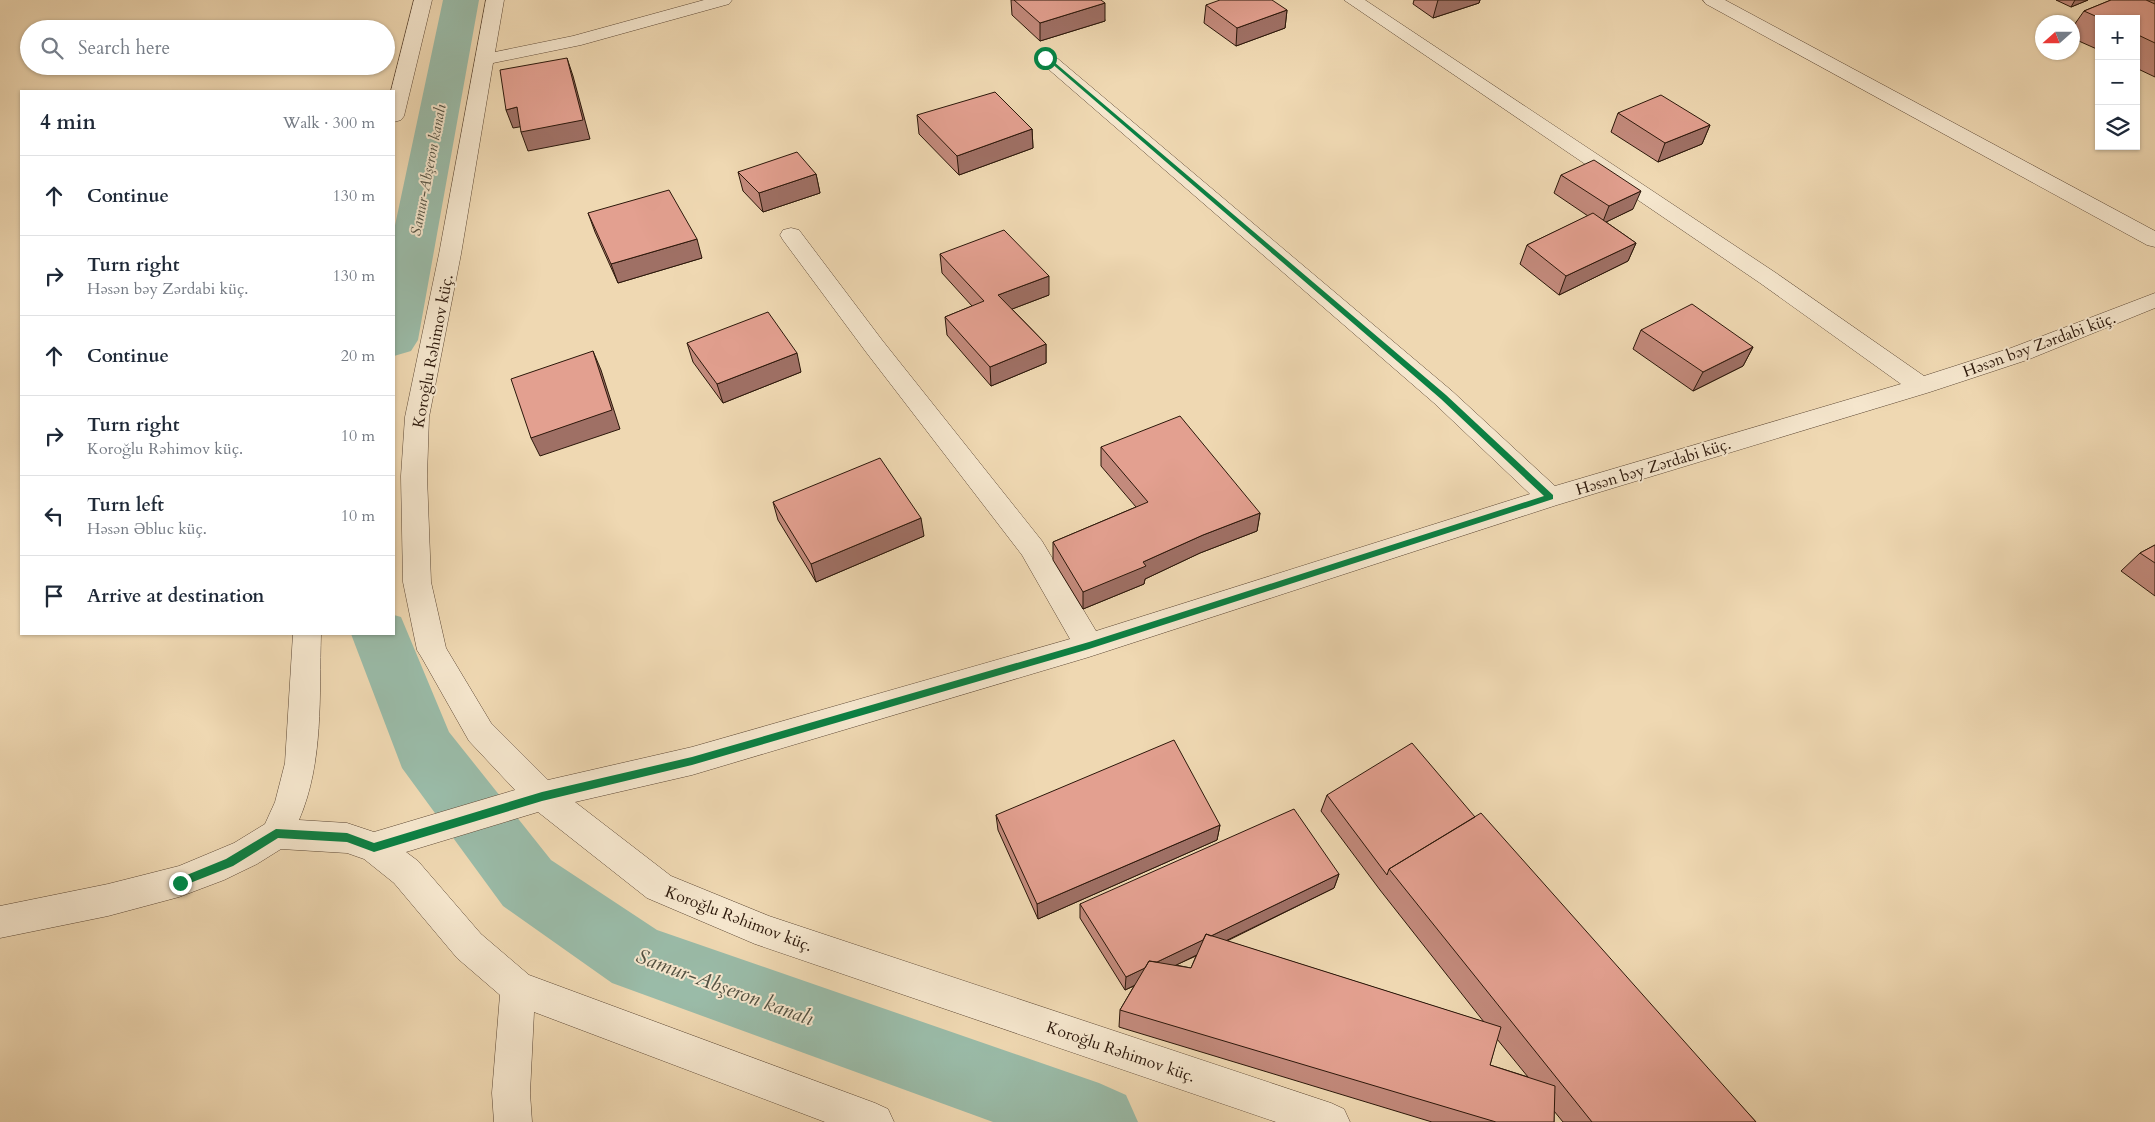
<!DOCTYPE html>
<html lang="en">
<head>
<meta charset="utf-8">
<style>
  :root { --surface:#fff; --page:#f2f2f3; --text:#1f2937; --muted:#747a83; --line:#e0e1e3 }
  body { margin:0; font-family:Cardo,serif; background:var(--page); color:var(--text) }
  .controls { position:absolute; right:15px; top:15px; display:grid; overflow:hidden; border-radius:0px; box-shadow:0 1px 4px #0004 }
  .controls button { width:45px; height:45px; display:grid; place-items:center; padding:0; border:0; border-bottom:1px solid var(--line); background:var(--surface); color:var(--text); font:25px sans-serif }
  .compass { position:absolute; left:2035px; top:15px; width:45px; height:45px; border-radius:50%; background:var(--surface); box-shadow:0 1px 4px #0004; rotate:249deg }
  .stop { position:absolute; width:15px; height:15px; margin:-11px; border:4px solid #0b8043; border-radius:50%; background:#fff }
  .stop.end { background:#0b8043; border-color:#fff; box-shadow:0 1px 5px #0008 }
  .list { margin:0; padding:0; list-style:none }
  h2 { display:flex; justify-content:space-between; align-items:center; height:65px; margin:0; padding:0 20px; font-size:21px }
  h2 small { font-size:16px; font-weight:400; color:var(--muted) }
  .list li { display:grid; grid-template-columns:32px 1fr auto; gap:15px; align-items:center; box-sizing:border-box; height:80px; padding:0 20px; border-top:1px solid var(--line) }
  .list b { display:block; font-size:19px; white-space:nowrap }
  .list p { margin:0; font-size:16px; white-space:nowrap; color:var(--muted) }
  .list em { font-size:16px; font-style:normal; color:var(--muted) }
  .icon { flex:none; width:28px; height:28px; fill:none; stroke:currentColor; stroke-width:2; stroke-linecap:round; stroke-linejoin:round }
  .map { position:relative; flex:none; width:2155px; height:1122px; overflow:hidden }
  .search { position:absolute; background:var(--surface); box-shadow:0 1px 4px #0004; left:20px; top:20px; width:375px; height:55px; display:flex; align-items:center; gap:12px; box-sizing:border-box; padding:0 18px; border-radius:28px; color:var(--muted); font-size:19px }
  .panel { position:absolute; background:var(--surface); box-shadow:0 1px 4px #0004; left:20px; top:90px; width:375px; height:545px; border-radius:0px }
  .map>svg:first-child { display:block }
</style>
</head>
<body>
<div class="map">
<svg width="2155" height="1122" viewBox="0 0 2155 1122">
  <rect width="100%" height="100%" fill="#efd8b2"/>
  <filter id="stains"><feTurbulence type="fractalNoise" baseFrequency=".004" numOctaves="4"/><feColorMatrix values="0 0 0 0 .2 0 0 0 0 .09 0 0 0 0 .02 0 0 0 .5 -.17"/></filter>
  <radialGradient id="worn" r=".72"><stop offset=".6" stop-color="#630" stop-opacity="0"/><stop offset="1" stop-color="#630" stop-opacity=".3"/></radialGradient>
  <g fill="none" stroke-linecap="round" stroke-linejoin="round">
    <!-- canal -->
    <path fill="#9abba8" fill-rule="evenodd" d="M443,0H479L418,340L411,351L394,356V230Z
      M394,615L401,617L449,732L551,860L657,930L1099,1083L1126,1095L1138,1122H993L612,983L503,906L402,768L351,634H394Z"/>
    <!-- minor casing -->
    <g stroke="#5c4734" stroke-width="1">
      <path id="minor" d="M414,0H432L404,116L401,120L394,122V91H391Z
        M486,0H504L495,52L573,36L704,0H732L729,4L581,45L493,63L461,254L429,417L427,476L431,582L446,648L491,723L548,780L692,747L1070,639L1022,555L866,352L783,240L780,235L783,230L791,228L799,230L882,340L1042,541L1096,631L1530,494L1434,403L1039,61L1036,57L1039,53H1051L1452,391L1555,486L1901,384L1760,283L1344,0H1365L1776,273L1924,376L2011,348L2155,293V308L2027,360L1930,392L1557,505L1089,657L692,775L575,802L671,876L769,916L1331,1103L1344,1109L1350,1122H1276L755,944L647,898L538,812L406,852L418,861L481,934L529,975L875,1103L888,1109L894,1122H825L534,1012L530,1093L532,1122H494L492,1093L500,995L457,958L394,883L364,859L347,853L281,849L257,864L224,880L179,897L108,916L0,938V906L108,884L179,866L234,843L265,824L275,802L285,763L293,634H321C319,696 324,762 299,820L347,823L374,832L515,790L469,741L422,658L417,650L403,582L401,476L405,417L439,254Z
        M1703,0H1725L2155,231V247L2147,245L1706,4Z"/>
    </g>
    <!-- minor -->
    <use href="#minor" fill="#f5e6cd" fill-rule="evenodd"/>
  </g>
  <!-- wall -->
  <path fill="#c38a7c" stroke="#2b170a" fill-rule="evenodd" d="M1011,0H1101L1105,21L1040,41L1012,15Z
    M1414,0H1480L1479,3L1433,18L1413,4Z
    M2056,0H2088L2071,7Z
    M2111,0H2155V77L2136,68V19H2099V50L2072,38V28L2084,11Z
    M1206,5L1287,10L1285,28L1236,46L1204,23Z
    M1618,113L1710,125L1702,144L1658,162L1611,132Z
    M917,115L1032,129L1033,148L959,175L919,134Z
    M738,172L816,174L820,193L763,212L743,191Z
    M1561,175L1633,209L1606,222L1636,243L1628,261L1559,295L1520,264L1527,245L1588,216L1554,193Z
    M588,213L702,258L618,283L595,232Z
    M940,254L1049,295L1012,309L1046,344V363L991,386L947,335L945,317L972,306L942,273Z
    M1641,330L1753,347L1743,366L1693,391L1633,349Z
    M687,343L801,372L723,403L693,362Z
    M1101,447L1260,513L1257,531L1200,553L1145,579L1144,584L1083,609L1053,560V542L1136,507L1101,466Z
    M773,502L924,536L816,582L778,520Z
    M2155,545V596L2121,571L2140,553Z
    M1327,795L1475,817L1756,1122H1563L1554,1111V1122H1432L1119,1027L1120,1010L1134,986L1125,990L1080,918V904L1339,874L1334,888L1227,941L1484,1022L1380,890L1321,811ZM1196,956L1191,968L1176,965ZM1497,1039L1528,1077L1490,1065Z
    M996,815L1220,825L1217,840L1038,919L998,830Z"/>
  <!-- shaded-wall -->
  <path fill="#9f7065" stroke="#2b170a" d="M1438,0H1480L1479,3L1433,18Z
    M2075,0H2088L2071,7Z
    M1105,3V21L1040,41V23Z
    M1287,10L1285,28L1236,46L1237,28Z
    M567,58L573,76L590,139L528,151L521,132Z
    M517,107L525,126L513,128L506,110Z
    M1710,125L1702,144L1658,162L1665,143Z
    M1032,129L1033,148L959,175L957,156Z
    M816,174L820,193L763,212L759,193Z
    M1641,191L1633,209L1602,224L1609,206Z
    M697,239L702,258L618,283L611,264Z
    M1636,243L1628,261L1559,295L1566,276Z
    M1049,276V295L999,314L998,295Z
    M1046,344V363L991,386L990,367Z
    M1753,347L1743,366L1693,391L1703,372Z
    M593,351L601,370L620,429L540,456L531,438Z
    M797,353L801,372L723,403L717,384Z
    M1260,513L1257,531L1200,553L1145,579L1144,584L1083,609V592L1143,562L1203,535Z
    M921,518L924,536L816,582L811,564Z
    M1220,825L1217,840L1038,919L1037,904Z
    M1339,874L1334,888L1125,990L1126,977Z"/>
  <!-- building -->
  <path fill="#e3a090" stroke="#2b170a" d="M1014,0H1101L1105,3L1040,23Z
    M1220,0H1272L1287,10L1237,28L1206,5Z
    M2111,0H2146L2155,4V43L2136,34V19H2102L2084,11Z
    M567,58L583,120L521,132L517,107L506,110L500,70Z
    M995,92L1032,129L957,156L917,115Z
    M1661,95L1710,125L1665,143L1618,113Z
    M797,152L816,174L759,193L738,172Z
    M1594,160L1641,191L1609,206L1561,175Z
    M669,190L697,239L611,264L588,213Z
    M1593,213L1636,243L1566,276L1527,245Z
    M1004,230L1049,276L998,295L1046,344L990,367L945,317L984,301L940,254Z
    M1692,304L1753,347L1703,372L1641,330Z
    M768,312L797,353L717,384L687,343Z
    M593,351L612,410L531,438L511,379Z
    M1180,416L1260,513L1203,535L1143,562L1146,566L1083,592L1053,542L1148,502L1101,447Z
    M880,458L921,518L811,564L773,502Z
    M2155,545V563L2140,553Z
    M1174,740L1220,825L1037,904L996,815Z
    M1412,743L1475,817L1389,869L1387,875L1327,795Z
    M1294,809L1339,874L1211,936L1206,934L1203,940L1157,962L1149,961L1145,968L1126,977L1080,904Z
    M1481,813L1756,1122H1592L1389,869Z
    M1206,934L1501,1027L1490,1065L1555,1086L1554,1122H1496L1120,1010L1149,961L1191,968Z"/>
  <!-- route -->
  <path fill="#0b8043" d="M1043,56H1047L1446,395L1553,495V499L1089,649L692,765L542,801L374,852L347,842L278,838L233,866L180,887L177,886V879L226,859L276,829L347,833L374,843L542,792L692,757L1089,642L1544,496L1441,399Z"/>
  <g text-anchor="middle" stroke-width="4" stroke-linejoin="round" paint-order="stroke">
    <!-- far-water labels -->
    <g font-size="15" font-style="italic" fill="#525041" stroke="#f5e6cd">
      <text transform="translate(428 170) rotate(-79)" y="5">Samur-Abşeron kanalı</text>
    </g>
    <!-- street labels -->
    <g font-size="16" fill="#2b170a" stroke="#f5e6cd">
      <text transform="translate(2039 344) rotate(-20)" y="6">Həsən bəy Zərdabi küç.</text>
      <text transform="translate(432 351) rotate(-79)" y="6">Koroğlu Rəhimov küç.</text>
      <text transform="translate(1653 466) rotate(-17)" y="6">Həsən bəy Zərdabi küç.</text>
      <text transform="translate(739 918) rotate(21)" y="6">Koroğlu Rəhimov küç.</text>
      <text transform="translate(1121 1051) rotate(19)" y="6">Koroğlu Rəhimov küç.</text>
    </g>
    <!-- near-water labels -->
    <g font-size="21" font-style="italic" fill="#525041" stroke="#f5e6cd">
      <text transform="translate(725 987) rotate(20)" y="7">Samur-Abşeron kanalı</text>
    </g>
  </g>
  <rect width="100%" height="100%" filter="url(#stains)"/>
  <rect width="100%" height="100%" fill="url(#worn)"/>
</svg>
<div class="controls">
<button>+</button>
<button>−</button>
<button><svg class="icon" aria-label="layers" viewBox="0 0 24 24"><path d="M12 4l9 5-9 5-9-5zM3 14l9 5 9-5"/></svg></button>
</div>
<svg class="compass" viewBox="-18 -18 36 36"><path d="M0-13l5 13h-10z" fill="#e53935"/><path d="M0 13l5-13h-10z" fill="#747a83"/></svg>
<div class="stop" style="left:1045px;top:58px"></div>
<div class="stop end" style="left:180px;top:883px"></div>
<div class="search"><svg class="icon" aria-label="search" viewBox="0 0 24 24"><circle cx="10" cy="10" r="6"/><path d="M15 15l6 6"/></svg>Search here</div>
<section class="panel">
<h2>4 min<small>Walk · 300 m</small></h2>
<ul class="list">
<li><svg class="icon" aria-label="ahead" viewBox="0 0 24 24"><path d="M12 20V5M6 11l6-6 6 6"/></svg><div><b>Continue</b></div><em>130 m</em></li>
<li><svg class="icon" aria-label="right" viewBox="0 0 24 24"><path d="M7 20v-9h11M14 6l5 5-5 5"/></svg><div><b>Turn right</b><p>Həsən bəy Zərdabi küç.</p></div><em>130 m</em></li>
<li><svg class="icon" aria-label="ahead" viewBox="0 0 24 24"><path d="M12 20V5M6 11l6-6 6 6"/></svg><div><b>Continue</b></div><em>20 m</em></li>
<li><svg class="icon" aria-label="right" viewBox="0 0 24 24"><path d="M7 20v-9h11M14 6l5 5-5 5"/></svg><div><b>Turn right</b><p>Koroğlu Rəhimov küç.</p></div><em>10 m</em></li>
<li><svg class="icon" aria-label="left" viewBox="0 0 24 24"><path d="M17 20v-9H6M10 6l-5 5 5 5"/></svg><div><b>Turn left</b><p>Həsən Əbluc küç.</p></div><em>10 m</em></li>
<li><svg class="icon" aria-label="arrive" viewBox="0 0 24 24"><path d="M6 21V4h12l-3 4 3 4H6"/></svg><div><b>Arrive at destination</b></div></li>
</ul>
</section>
</div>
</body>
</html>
